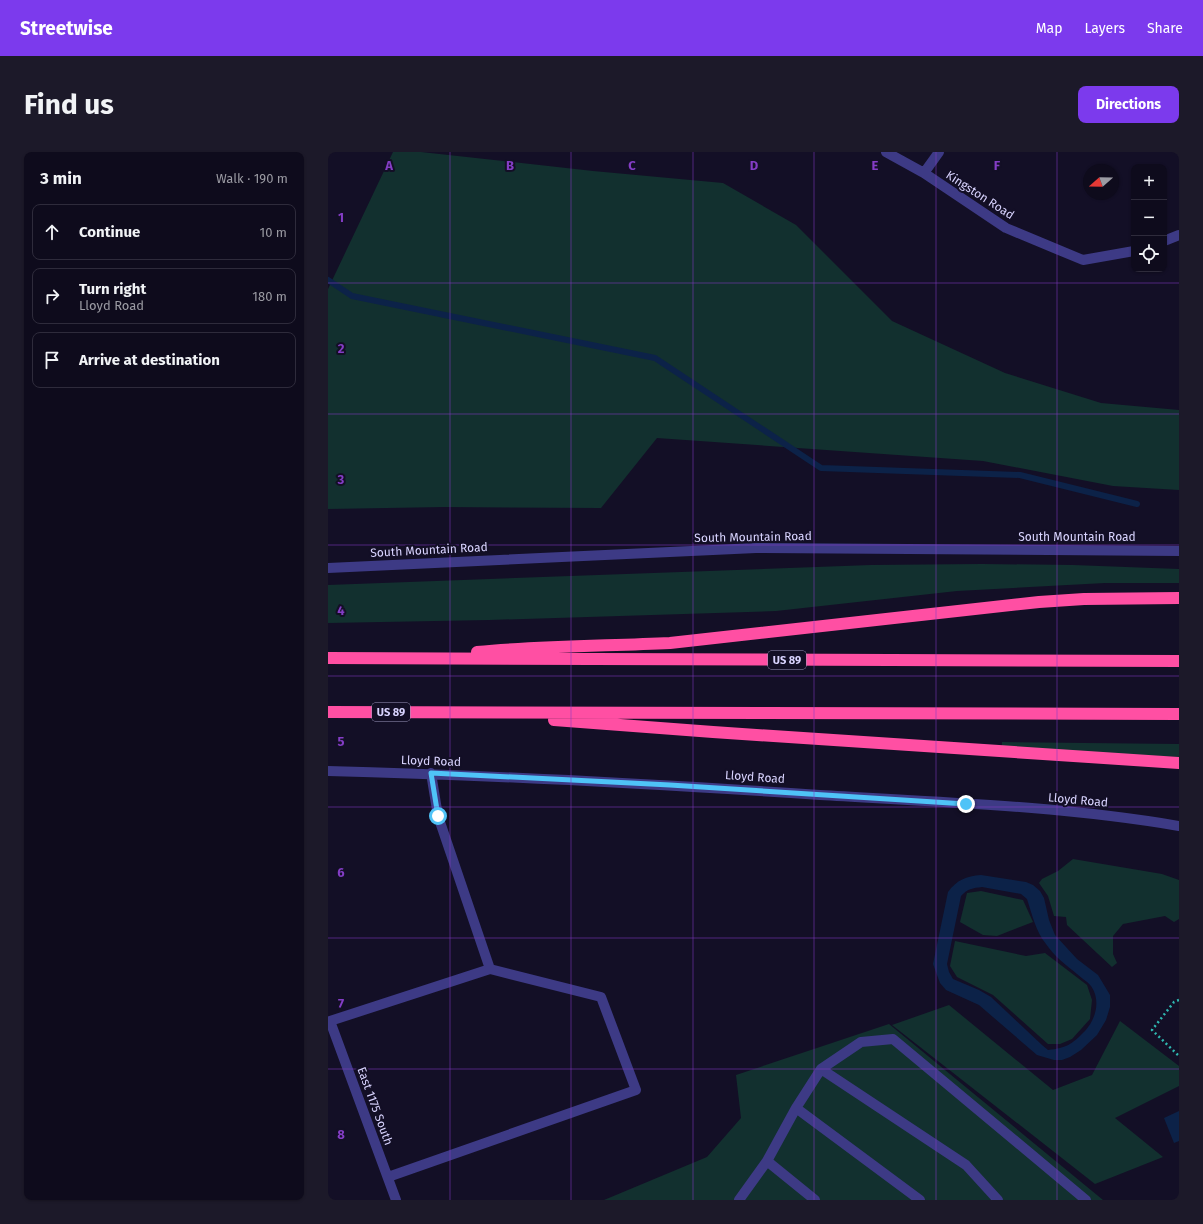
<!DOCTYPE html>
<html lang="en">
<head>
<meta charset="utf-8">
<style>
  :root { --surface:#0e0b1c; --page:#1c1929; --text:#f1f3f6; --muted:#9b9ba3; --line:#2e2b3b; --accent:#7c3aed }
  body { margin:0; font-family:"Fira Sans",sans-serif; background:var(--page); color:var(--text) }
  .controls { position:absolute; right:12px; top:12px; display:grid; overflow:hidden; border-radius:8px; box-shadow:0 1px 3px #0004 }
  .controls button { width:36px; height:36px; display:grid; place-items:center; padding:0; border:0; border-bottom:1px solid var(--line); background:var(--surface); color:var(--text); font:20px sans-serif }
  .compass { position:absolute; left:755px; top:12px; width:36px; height:36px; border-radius:50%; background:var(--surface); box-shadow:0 1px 3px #0004; rotate:250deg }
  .stop { position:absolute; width:12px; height:12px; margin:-9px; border:3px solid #4fc3f7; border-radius:50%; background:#fff }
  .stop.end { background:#4fc3f7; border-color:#fff; box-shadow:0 1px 4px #0008 }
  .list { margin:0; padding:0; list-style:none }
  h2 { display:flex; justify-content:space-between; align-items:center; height:52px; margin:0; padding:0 16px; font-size:17px }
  h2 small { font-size:13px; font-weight:400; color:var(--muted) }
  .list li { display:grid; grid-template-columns:26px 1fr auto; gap:12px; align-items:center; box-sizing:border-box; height:56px; margin:0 8px 8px; padding:0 8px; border:1px solid var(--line); border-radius:8px }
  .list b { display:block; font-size:15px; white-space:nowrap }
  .list p { margin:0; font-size:13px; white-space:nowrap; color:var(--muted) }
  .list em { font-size:13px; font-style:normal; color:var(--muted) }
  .icon { flex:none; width:22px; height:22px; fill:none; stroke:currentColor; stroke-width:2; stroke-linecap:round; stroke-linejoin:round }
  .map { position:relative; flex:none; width:851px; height:1048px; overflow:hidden; border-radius:8px }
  header { display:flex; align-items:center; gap:24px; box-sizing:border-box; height:56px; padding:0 20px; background:var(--accent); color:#fff }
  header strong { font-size:19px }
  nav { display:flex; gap:22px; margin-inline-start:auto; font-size:14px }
  .intro { display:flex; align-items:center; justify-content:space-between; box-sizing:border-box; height:96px; padding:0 24px }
  h1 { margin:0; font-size:28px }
  .button { padding:10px 18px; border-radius:8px; background:var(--accent); color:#fff; font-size:14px; font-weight:700 }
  main { display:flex; gap:24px; padding:0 24px }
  aside { flex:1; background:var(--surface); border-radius:8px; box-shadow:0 1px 3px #0004 }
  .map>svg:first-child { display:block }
</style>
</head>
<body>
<header>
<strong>Streetwise</strong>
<nav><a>Map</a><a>Layers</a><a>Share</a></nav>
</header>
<div class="intro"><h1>Find us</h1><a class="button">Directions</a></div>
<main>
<aside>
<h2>3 min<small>Walk · 190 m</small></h2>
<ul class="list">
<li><svg class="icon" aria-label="ahead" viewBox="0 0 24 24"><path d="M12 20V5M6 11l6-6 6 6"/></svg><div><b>Continue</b></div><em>10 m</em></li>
<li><svg class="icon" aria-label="right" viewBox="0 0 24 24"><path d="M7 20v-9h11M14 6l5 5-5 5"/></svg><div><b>Turn right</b><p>Lloyd Road</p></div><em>180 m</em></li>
<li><svg class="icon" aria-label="arrive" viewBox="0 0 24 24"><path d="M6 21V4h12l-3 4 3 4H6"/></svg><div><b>Arrive at destination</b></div></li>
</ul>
</aside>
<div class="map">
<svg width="851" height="1048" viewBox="0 0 851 1048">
  <rect width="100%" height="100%" fill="#130f26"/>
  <!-- green -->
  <path fill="#12302f" d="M65,0H93L265,19L395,31L468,73L564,169L677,221L773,251L851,258V338L785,334L655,309L329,286L273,356L116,355L0,357V137Z
    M654,412L745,413L851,417V431H777L629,439L448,459L161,468L0,471V433L543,413Z
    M674,590L851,592V605L674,596Z
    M745,707L834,722L851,728V767L846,770L837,764L795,772L785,784V802L789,811L784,815L739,773L738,765L726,764L720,744L711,731L714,727L730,719Z
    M653,739L695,748L705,770L669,784L655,783L632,770L639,741Z
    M627,789L698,804L717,801L759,833L764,848L762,867L744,887L732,892H720L665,843L629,825L622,814Z
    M621,853L725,938L764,923L792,869L851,914V934L787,966L835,1005L767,1032L564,873Z
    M561,872L775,1048H276L379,1005L413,966L408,923Z"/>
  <!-- water -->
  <path fill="#0c2248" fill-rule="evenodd" d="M653,723L698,730L705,733L712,739L716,746L721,768L727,783L749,807L770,823L782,843V855L778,868L769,883L753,898L742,905L734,908H726L709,903L651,853L618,838L612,831L605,812L620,740C629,728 638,724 653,723ZM654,735L693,742L699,747C704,762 708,780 718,792C726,804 738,813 749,822C753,826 759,829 763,834C773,848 768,867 757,879C744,892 739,896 720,898L714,893L663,845L651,838L625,827L621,820L619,812L633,744C639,737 645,736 654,735Z
    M851,959V989L846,991L836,966Z"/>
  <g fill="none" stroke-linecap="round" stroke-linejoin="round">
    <!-- stream -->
    <path stroke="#0c2248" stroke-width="6" d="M0,128L24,144L327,206L493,316L692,323L809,352"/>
    <!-- path -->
    <path stroke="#2fb8b0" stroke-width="2.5" stroke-dasharray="2 3" stroke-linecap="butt" d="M851,848L846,850L824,878L851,904"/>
    <!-- minor -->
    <path stroke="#3d3a85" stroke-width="10" d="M558,0L596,21L678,76L755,108L806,99
      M596,21L611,0
      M836,89L851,83
      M0,416L428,396L851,399
      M0,619C164,623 328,632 492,643C612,650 733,654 851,674
      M103,621L110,664L162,817
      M493,917L638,1013L670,1048
      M468,956L592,1048
      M439,1009L487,1048
      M60,1025L308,938L273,845L162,817L2,869L68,1048
      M411,1048L439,1009L468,956L493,917L533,890L565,887L758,1048"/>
    <!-- highway -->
    <path stroke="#ff4fa3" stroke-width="12" d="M149,500C213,494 278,494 342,491L711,450L756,447L851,446
      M0,506L851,509
      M0,560L851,562
      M226,568L385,580L851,611"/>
  </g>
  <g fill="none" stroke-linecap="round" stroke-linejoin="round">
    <!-- route -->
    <path stroke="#4fc3f7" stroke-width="5" d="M110,664L103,621L342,633L638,652"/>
  </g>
  <!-- grid -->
  <path fill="none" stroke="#843dc5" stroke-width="1" stroke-opacity="0.55" d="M122,0V1048M243,0V1048M365,0V1048M486,0V1048M608,0V1048M729,0V1048M0,131H851M0,262H851M0,393H851M0,524H851M0,655H851M0,786H851M0,917H851"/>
  <g text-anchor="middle" stroke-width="4" stroke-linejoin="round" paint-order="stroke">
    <!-- shield labels -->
    <g fill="#130f26" stroke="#9e99be" stroke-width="1">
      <rect x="440" y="499" width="38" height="18" rx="3"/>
      <rect x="44" y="551" width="38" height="18" rx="3"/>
    </g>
    <g font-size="11" font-weight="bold" fill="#d9d4ff">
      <text x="459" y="512">US 89</text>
      <text x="63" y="564">US 89</text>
    </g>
    <!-- street labels -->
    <g font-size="12" fill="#d9d4ff" stroke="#130f26">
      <text transform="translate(652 43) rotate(33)" y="4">Kingston Road</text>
      <text transform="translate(425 385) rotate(-1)" y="4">South Mountain Road</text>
      <text x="749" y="389">South Mountain Road</text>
      <text transform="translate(101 398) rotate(-3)" y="4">South Mountain Road</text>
      <text transform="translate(103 609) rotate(2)" y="4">Lloyd Road</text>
      <text transform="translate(427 625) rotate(4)" y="4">Lloyd Road</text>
      <text transform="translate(750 648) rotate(5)" y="4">Lloyd Road</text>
      <text transform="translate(47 954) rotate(70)" y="4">East 1175 South</text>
    </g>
  </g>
  <g font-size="13" text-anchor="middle" font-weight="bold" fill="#843dc5" stroke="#130f26" stroke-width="4" stroke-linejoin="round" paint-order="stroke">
    <text x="61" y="18">A</text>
    <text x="182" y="18">B</text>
    <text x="304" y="18">C</text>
    <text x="426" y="18">D</text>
    <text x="547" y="18">E</text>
    <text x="669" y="18">F</text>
    <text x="13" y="70">1</text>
    <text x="13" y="201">2</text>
    <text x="13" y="332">3</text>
    <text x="13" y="463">4</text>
    <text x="13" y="594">5</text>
    <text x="13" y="725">6</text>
    <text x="13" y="856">7</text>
    <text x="13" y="987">8</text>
  </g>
</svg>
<div class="controls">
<button>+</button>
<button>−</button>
<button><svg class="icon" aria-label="locate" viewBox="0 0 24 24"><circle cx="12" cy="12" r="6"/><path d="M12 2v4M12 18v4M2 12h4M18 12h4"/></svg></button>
</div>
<svg class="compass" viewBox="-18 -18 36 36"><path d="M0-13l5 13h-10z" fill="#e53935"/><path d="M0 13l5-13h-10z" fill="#9b9ba3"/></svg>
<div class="stop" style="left:110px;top:664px"></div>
<div class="stop end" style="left:638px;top:652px"></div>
</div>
</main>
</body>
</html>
